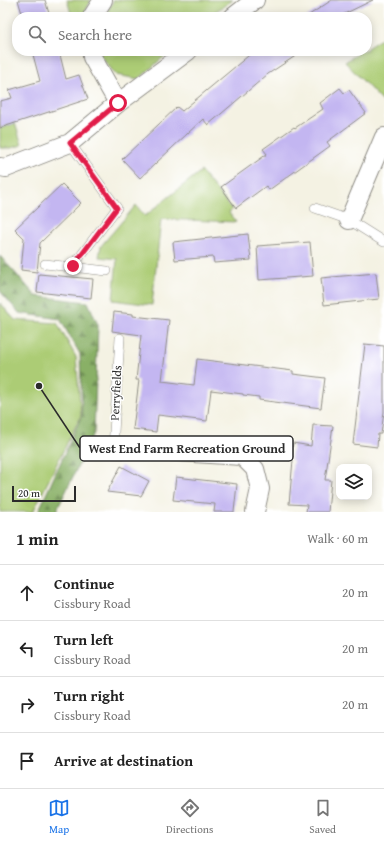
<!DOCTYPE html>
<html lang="en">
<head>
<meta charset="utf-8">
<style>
  :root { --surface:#fff; --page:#f6f6f6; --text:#222; --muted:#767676; --line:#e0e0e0; --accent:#1a73e8 }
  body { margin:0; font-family:"Gentium Book Plus",serif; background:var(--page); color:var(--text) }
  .controls { position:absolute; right:12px; bottom:12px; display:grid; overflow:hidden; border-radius:8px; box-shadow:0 2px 10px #0003 }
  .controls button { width:36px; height:36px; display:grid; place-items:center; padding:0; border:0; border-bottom:1px solid var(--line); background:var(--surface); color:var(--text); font:20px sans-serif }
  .scale { position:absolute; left:12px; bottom:10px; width:64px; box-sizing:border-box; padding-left:4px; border:2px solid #2b2b2b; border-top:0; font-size:11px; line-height:14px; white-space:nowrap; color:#2b2b2b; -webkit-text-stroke:3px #fff; paint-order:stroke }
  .stop { position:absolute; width:12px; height:12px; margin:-9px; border:3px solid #e11d48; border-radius:50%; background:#fff }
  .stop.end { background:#e11d48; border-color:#fff; box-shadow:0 1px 4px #0008 }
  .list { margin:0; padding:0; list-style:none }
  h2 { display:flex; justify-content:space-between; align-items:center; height:52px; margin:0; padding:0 16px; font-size:17px }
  h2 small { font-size:13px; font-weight:400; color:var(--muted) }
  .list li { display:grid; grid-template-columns:26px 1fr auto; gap:12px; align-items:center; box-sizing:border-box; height:56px; padding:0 16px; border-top:1px solid var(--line) }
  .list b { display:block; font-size:15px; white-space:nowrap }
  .list p { margin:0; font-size:13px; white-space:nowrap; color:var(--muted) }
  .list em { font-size:13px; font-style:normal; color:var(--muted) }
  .icon { flex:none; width:22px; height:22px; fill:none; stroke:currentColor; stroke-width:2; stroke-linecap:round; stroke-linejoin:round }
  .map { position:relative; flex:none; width:384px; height:512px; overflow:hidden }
  .search { position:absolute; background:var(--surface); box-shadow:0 2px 10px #0003; left:12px; right:12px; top:12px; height:44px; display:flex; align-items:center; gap:10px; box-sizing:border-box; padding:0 14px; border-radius:16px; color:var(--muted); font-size:15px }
  .sheet { height:276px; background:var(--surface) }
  nav { display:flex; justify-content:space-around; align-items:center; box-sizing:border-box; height:56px; border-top:1px solid var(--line); background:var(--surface); font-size:11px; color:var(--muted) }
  nav a { display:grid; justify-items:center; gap:2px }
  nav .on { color:var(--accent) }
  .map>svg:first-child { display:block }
</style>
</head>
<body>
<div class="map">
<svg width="384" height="512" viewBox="0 0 384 512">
  <defs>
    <pattern id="forest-firs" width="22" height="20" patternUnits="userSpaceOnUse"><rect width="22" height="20" fill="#89b066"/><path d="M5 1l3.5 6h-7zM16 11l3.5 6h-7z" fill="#708f54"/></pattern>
  </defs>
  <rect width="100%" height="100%" fill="#fff"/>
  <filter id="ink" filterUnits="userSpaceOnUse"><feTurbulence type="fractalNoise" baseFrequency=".025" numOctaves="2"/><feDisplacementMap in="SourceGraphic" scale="8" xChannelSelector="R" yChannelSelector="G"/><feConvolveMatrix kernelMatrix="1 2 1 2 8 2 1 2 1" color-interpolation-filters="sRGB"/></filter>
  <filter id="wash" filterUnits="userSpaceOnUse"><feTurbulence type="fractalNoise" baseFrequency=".012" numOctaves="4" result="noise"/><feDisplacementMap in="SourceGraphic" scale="16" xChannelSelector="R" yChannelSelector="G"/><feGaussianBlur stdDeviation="0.9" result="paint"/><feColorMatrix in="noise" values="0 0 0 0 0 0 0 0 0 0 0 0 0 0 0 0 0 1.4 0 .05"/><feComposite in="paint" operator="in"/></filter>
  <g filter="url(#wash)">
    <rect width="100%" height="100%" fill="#f4f2e3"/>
    <!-- green -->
    <path fill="#accc74" stroke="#6c7c50" d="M67,0H91L83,17H72Z
      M114,0H233L207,17H104Z
      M384,37V103L345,62L362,51H367V48Z
      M101,51H170L139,79L116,75L100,55Z
      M15,123L22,145L11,148H0V124L1,128Z
      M201,171L232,209L229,213L236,222L161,219L152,305L113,300L117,259L99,257L101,246L136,205L145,216Z
      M0,303L15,320L57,323L76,357L81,415L33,512H0Z"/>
    <!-- forest -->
    <path fill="url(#forest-firs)" stroke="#5a6e48" d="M0,256L36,296L88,302L98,325L94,433L56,512H38L82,415L80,354L60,319L19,313L0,291Z"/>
    <g id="blocks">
      <!-- building -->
      <path fill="#c3b6f1" d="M18,0H45L50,17H23Z
        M332,0H373L338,17H306Z
        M32,51H59L66,79L79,75L88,99L0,128V101L12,98L9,90L40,81Z
        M254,51H303L268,74L208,125L203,119L140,178L122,159L177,107L182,111Z
        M340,88L344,93L349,90L366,113L327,142L330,146L269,190L266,186L236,208L221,187L267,154L263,149L294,127L295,128L323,109L320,103Z
        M62,184L81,203L40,243L37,272L21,270L24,238L15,229Z
        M248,234L251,260L214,263L213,257L175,260L173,242Z
        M310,242L313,276L259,280L257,246Z
        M376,273L379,299L324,305L321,278Z
        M39,274L93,279L91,298L37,292Z
        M114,312L133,314V316L169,320L162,381L194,385L197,359L293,371V374L325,378L321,408L259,400V397L243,395V394L211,390L207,421L158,415L156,432L133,429L139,380H136L141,335L112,331Z
        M365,344L384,346V412L381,434H378L377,447L353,444Z
        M313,425L333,426L325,480H331L328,512H306L307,505L289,504L293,460H291L293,443L311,446Z
        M121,466L149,481L141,496L107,492Z
        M176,477L237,484L234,512H214L215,504L173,500Z"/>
    </g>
  </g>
  <g filter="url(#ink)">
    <use href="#blocks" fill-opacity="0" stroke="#908e87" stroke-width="1"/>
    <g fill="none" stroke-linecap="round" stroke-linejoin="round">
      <!-- lane casing -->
      <g stroke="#908e87" stroke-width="10">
        <path id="lane" d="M70,143L117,208L73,266
          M315,208L349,220L384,242
          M45,264L107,271
          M113,448L120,338"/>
      </g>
      <!-- street casing -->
      <g stroke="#908e87" stroke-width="20">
        <path id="street" d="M92,17L103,0
          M233,17L255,0
          M92,51V57L118,103
          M0,167L6,168L70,143L118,103L188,51
          M349,220L384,137
          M113,448L242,456L255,469L260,489L255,512"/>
      </g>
      <!-- lane -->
      <use href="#lane" stroke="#fff" stroke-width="9"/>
      <!-- street -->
      <use href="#street" stroke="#fff" stroke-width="18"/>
    </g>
  </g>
  <g fill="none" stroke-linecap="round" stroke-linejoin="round" filter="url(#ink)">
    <!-- route -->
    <path stroke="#e11d48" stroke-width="5" d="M73,266L117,208L70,143L118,103"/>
  </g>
  <g text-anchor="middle" stroke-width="3" stroke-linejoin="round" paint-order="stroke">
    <!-- street labels -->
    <g font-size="12" fill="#2b2b2b" stroke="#fff">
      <text transform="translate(116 393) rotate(-87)" y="4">Perryfields</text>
    </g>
  </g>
  <!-- callouts -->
  <path fill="none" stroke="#2b2b2b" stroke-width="1.5" d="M39 386L80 448"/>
  <circle fill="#2b2b2b" stroke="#fff" stroke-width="1.5" cx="39" cy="386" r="4"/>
  <rect fill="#fff" stroke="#2b2b2b" stroke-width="1.5" x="80" y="436" width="213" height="25" rx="4"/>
  <g font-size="13" text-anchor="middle" font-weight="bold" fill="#2b2b2b">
    <text x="187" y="453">West End Farm Recreation Ground</text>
  </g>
</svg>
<div class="controls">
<button><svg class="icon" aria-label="layers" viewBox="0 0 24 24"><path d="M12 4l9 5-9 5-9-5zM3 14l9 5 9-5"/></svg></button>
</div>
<div class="scale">20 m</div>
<div class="stop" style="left:118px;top:103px"></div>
<div class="stop end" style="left:73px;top:266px"></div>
<div class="search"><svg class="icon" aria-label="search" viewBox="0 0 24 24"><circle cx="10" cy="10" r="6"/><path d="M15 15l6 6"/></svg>Search here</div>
</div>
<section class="sheet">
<h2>1 min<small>Walk · 60 m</small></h2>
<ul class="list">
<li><svg class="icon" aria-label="ahead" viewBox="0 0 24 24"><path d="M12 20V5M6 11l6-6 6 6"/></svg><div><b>Continue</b><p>Cissbury Road</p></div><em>20 m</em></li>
<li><svg class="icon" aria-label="left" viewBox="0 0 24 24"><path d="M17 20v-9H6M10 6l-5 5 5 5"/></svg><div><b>Turn left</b><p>Cissbury Road</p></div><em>20 m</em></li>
<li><svg class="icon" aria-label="right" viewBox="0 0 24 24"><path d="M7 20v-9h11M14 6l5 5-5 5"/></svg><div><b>Turn right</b><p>Cissbury Road</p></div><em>20 m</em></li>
<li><svg class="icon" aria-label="arrive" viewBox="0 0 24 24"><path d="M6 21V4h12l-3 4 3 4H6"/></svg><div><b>Arrive at destination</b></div></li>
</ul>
</section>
<nav>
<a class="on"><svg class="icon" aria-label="map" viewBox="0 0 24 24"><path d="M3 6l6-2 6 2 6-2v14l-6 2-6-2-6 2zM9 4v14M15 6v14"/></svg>Map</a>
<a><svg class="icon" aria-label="directions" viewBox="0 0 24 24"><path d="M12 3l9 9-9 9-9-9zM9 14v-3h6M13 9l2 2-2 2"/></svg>Directions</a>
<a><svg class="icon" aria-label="saved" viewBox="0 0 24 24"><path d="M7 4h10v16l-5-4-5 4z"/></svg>Saved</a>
</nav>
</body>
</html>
